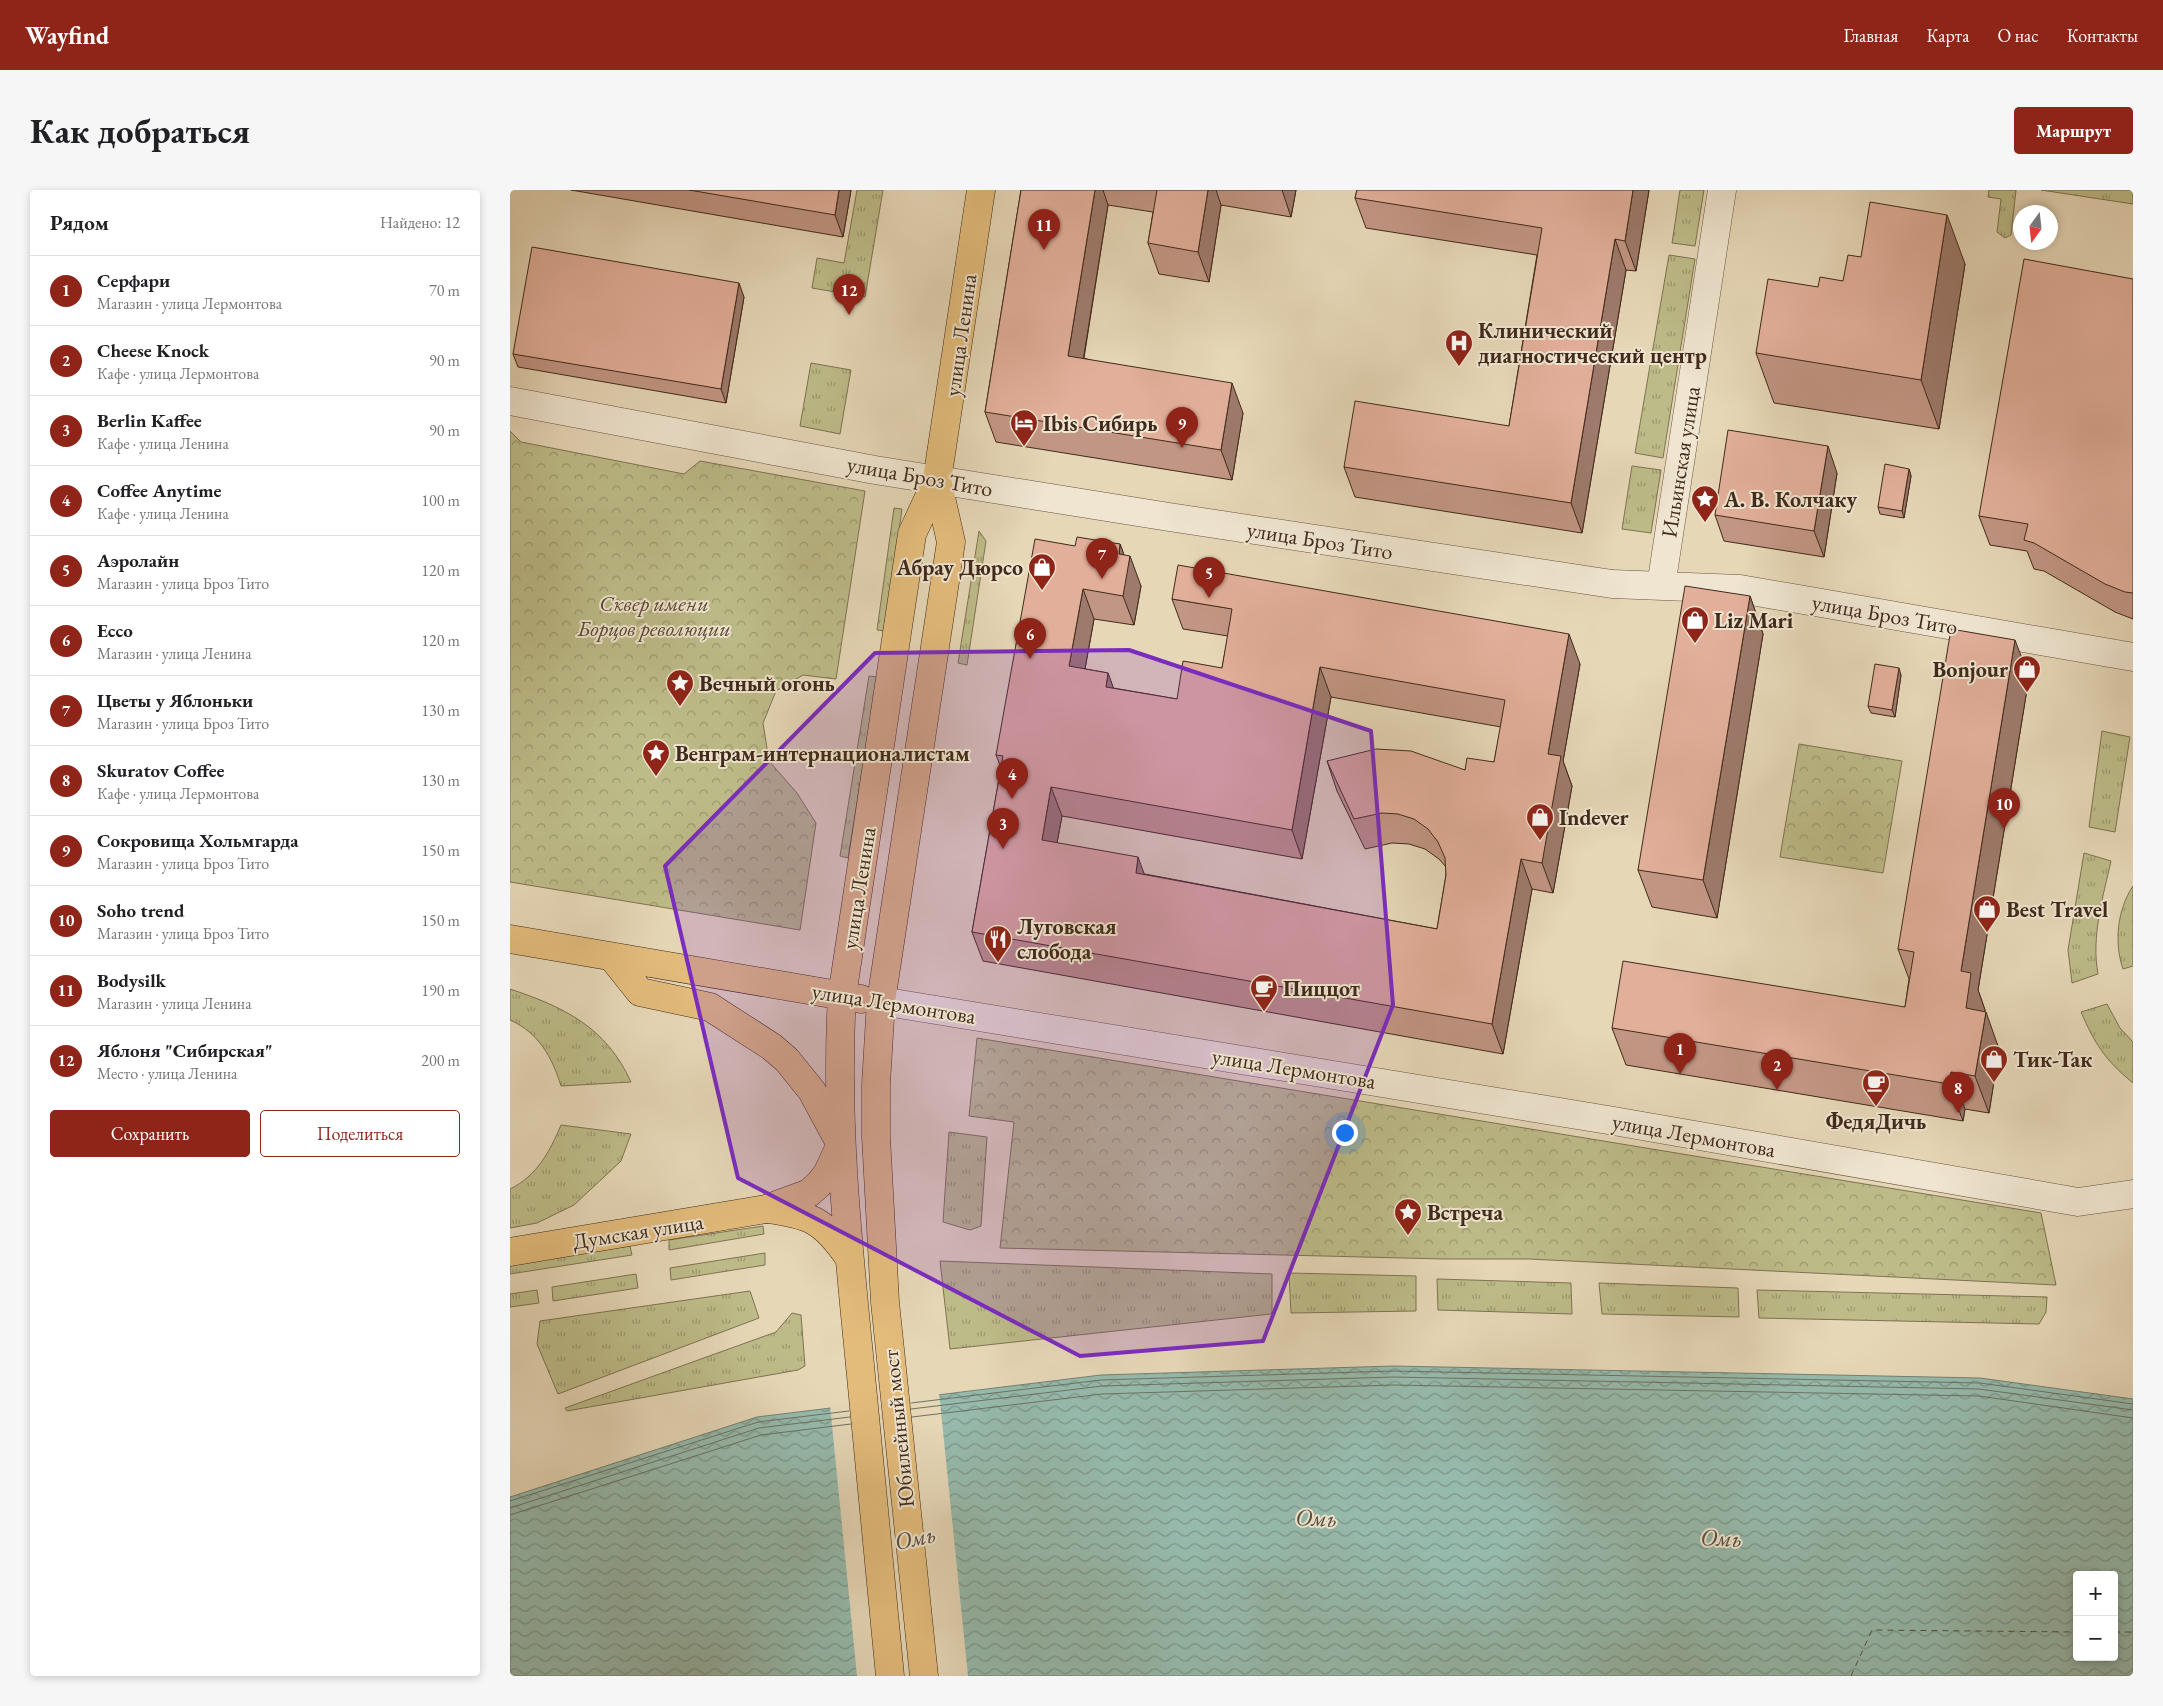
<!DOCTYPE html>
<html lang="ru">
<head>
<meta charset="utf-8">
<style>
  :root { --surface:#fff; --page:#f6f6f6; --text:#202124; --muted:#757577; --line:#e0e0e0; --accent:#8f2418 }
  body { margin:0; font-family:"EB Garamond",serif; background:var(--page); color:var(--text) }
  .controls { position:absolute; right:15px; bottom:15px; display:grid; overflow:hidden; border-radius:5px; box-shadow:0 2px 8px #0003 }
  .controls button { width:45px; height:45px; display:grid; place-items:center; padding:0; border:0; border-bottom:1px solid var(--line); background:var(--surface); color:var(--text); font:25px sans-serif }
  .compass { position:absolute; left:1503px; top:15px; width:45px; height:45px; border-radius:50%; background:var(--surface); box-shadow:0 2px 8px #0003; rotate:195deg }
  .you { position:absolute; left:834px; top:942px; width:18px; height:18px; margin:-12px; border:4px solid #fff; border-radius:50%; background:#1a73e8; box-shadow:0 0 0 8px #1a73e833 }
  .badge { display:grid; place-items:center; width:32px; height:32px; border-radius:50%; background:var(--accent); color:#fff; font-size:16px; font-weight:700 }
  .pin { position:absolute; translate:-50% -41px; filter:drop-shadow(0 1px 2px #0008) }
  .pin::after { content:''; position:absolute; top:26px; width:18px; height:15px; background:inherit; clip-path:polygon(0 0,100% 0,50% 100%) }
  .list { margin:0; padding:0; list-style:none }
  h2 { display:flex; justify-content:space-between; align-items:center; height:65px; margin:0; padding:0 20px; font-size:21px }
  h2 small { font-size:16px; font-weight:400; color:var(--muted) }
  .list li { display:grid; grid-template-columns:32px 1fr auto; gap:15px; align-items:center; box-sizing:border-box; height:70px; padding:0 20px; border-top:1px solid var(--line) }
  .list b { display:block; font-size:19px; white-space:nowrap }
  .list p { margin:0; font-size:16px; white-space:nowrap; color:var(--muted) }
  .list em { font-size:16px; font-style:normal; color:var(--muted) }
  .actions { display:flex; gap:10px; padding:15px 20px }
  .actions a { flex:1; padding:11px 0; border:1px solid var(--accent); border-radius:5px; text-align:center; font-size:18px; color:var(--accent) }
  .actions .main { background:var(--accent); color:#fff }
  .map { position:relative; flex:none; width:1623px; height:1486px; overflow:hidden; border-radius:5px }
  header { display:flex; align-items:center; gap:30px; box-sizing:border-box; height:70px; padding:0 25px; background:var(--accent); color:#fff }
  header strong { font-size:24px }
  nav { display:flex; gap:28px; margin-inline-start:auto; font-size:18px }
  .intro { display:flex; align-items:center; justify-content:space-between; box-sizing:border-box; height:120px; padding:0 30px }
  h1 { margin:0; font-size:35px }
  .button { padding:12px 22px; border-radius:5px; background:var(--accent); color:#fff; font-size:18px; font-weight:700 }
  main { display:flex; gap:30px; padding:0 30px }
  aside { flex:1; background:var(--surface); border-radius:5px; box-shadow:0 2px 8px #0003 }
  .map>svg:first-child { display:block }
</style>
</head>
<body>
<header>
<strong>Wayfind</strong>
<nav><a>Главная</a><a>Карта</a><a>О нас</a><a>Контакты</a></nav>
</header>
<div class="intro"><h1>Как добраться</h1><a class="button">Маршрут</a></div>
<main>
<aside>
<h2>Рядом<small>Найдено: 12</small></h2>
<ul class="list">
<li><span class="badge">1</span><div><b>Серфари</b><p>Магазин · улица Лермонтова</p></div><em>70 m</em></li>
<li><span class="badge">2</span><div><b>Cheese Knock</b><p>Кафе · улица Лермонтова</p></div><em>90 m</em></li>
<li><span class="badge">3</span><div><b>Berlin Kaffee</b><p>Кафе · улица Ленина</p></div><em>90 m</em></li>
<li><span class="badge">4</span><div><b>Coffee Anytime</b><p>Кафе · улица Ленина</p></div><em>100 m</em></li>
<li><span class="badge">5</span><div><b>Аэролайн</b><p>Магазин · улица Броз Тито</p></div><em>120 m</em></li>
<li><span class="badge">6</span><div><b>Ecco</b><p>Магазин · улица Ленина</p></div><em>120 m</em></li>
<li><span class="badge">7</span><div><b>Цветы у Яблоньки</b><p>Магазин · улица Броз Тито</p></div><em>130 m</em></li>
<li><span class="badge">8</span><div><b>Skuratov Coffee</b><p>Кафе · улица Лермонтова</p></div><em>130 m</em></li>
<li><span class="badge">9</span><div><b>Сокровища Хольмгарда</b><p>Магазин · улица Броз Тито</p></div><em>150 m</em></li>
<li><span class="badge">10</span><div><b>Soho trend</b><p>Магазин · улица Броз Тито</p></div><em>150 m</em></li>
<li><span class="badge">11</span><div><b>Bodysilk</b><p>Магазин · улица Ленина</p></div><em>190 m</em></li>
<li><span class="badge">12</span><div><b>Яблоня &quot;Сибирская&quot;</b><p>Место · улица Ленина</p></div><em>200 m</em></li>
</ul>
<div class="actions"><a class="main">Сохранить</a><a>Поделиться</a></div>
</aside>
<div class="map">
<svg width="1623" height="1486" viewBox="0 0 1623 1486">
  <defs>
    <pattern id="grass-tufts" width="24" height="20" patternUnits="userSpaceOnUse" patternTransform="scale(1.25)"><rect width="24" height="20" fill="#bdbc89"/><path d="M3 7l-1-3M5 7V3M7 7l1-3M15 17l-1-3M17 17v-4M19 17l1-3" fill="none" stroke="#9b996f"/></pattern>
    <pattern id="forest-crowns" width="20" height="18" patternUnits="userSpaceOnUse" patternTransform="scale(1.25)"><rect width="20" height="18" fill="#bdbc89"/><path d="M2 6a3 3 0 1 1 6 0M12 15a3 3 0 1 1 6 0" fill="none" stroke="#9b996f"/></pattern>
    <pattern id="water-waves" width="16" height="10" patternUnits="userSpaceOnUse" patternTransform="scale(1.25)"><rect width="16" height="10" fill="#96baac"/><path d="M0 5q4-4 8 0t8 0" fill="none" stroke="#7c978b"/></pattern>
  </defs>
  <rect width="100%" height="100%" fill="#e6d7b7"/>
  <filter id="stains"><feTurbulence type="fractalNoise" baseFrequency=".004" numOctaves="4"/><feColorMatrix values="0 0 0 0 .2 0 0 0 0 .09 0 0 0 0 .02 0 0 0 .5 -.17"/></filter>
  <radialGradient id="worn" r=".72"><stop offset=".6" stop-color="#630" stop-opacity="0"/><stop offset="1" stop-color="#630" stop-opacity=".3"/></radialGradient>
  <!-- grass -->
  <path fill="url(#grass-tufts)" stroke="#7f7352" d="M347,0H373L355,107L302,98L307,68L334,73Z
    M1170,0H1194L1185,56L1162,53Z
    M1479,0H1506L1501,45L1495,48L1487,42L1491,9L1478,7Z
    M1531,0H1623V14Z
    M1159,65L1185,69L1153,268L1125,263Z
    M301,173L341,180L330,244L290,236Z
    M1122,276L1151,280L1141,343L1112,339Z
    M384,318L392,319L375,441L367,440Z
    M469,341L476,351L457,475L448,473Z
    M359,486L367,487L338,668L330,666Z
    M1592,541L1620,547L1605,642L1579,637Z
    M1574,663L1601,671C1593,707 1581,747 1588,784L1562,793L1558,760Z
    M1623,696V776L1613,779C1604,753 1607,720 1623,696Z
    M0,799C54,817 96,837 121,892L51,896C42,867 29,843 0,830Z
    M1597,814L1610,838L1623,852V893C1595,870 1585,854 1571,822Z
    M51,935L121,944L111,971L64,1015L27,1033L0,1038V999C27,986 40,961 51,935Z
    M439,942L477,947L471,1036L460,1040L433,1032Z
    M253,1036L254,1044L159,1060V1050Z
    M120,1056L122,1065L0,1084V1074Z
    M255,1063V1075L161,1090L160,1078Z
    M430,1071L762,1084V1121L761,1124L440,1159Z
    M779,1083L906,1086V1121L781,1123Z
    M126,1084L128,1098L43,1111L42,1097Z
    M927,1089L1061,1093L1062,1124L928,1120Z
    M1089,1093L1228,1098L1229,1127L1092,1124Z
    M27,1100L29,1113L0,1117V1104Z
    M1247,1100L1537,1107L1536,1122L1529,1134L1249,1128Z
    M240,1101L249,1128L48,1204L27,1154L30,1131Z
    M282,1123L291,1125L295,1176L288,1180L57,1221L55,1218L266,1142Z"/>
  <!-- forest -->
  <path fill="url(#forest-crowns)" stroke="#7f7352" d="M0,241L11,252L174,284L190,271L355,301L326,489L293,485L266,501L253,533L259,571L287,603L306,633L290,740L0,692Z
    M1289,554L1392,571L1373,683L1270,667Z
    M467,848L1531,1023L1546,1095L1019,1069H934L490,1058L504,932L459,926Z"/>
  <!-- water -->
  <path fill="url(#water-waves)" stroke="#748072" fill-rule="evenodd" d="M883,1176L1470,1188L1623,1209V1486H0V1307L247,1227L591,1185ZM1567,1385H1604V1467H1567Z"/>
  <!-- pier -->
  <path fill="#e6d7b7" d="M429,1202L458,1486H347L320,1215Z"/>
  <g fill="none" stroke-linecap="round" stroke-linejoin="round">
    <!-- shore -->
    <path stroke="#6c7264" stroke-width="1" d="M401,1213L591,1190L883,1181L1470,1193L1623,1214
      M401,1219L592,1196L883,1187L1469,1199L1623,1220
      M402,1227L592,1204L883,1195L1469,1206L1623,1228
      M0,1311L248,1232L339,1221
      M0,1318L249,1238L340,1227
      M0,1325L251,1245L341,1234"/>
    <!-- ferry -->
    <path stroke="#564e3f" stroke-width="1" stroke-dasharray="6 5" stroke-linecap="butt" d="M1604,1442H1623
      M1341,1486L1362,1440L1567,1442"/>
    <!-- street casing -->
    <g stroke="#6a5542" stroke-width="29">
      <path id="street" d="M0,211L365,280L659,327L1102,394L1230,399L1623,467
        M1151,396L1212,0
        M371,811L1098,930L1568,1012L1623,1004"/>
    </g>
    <!-- primary casing -->
    <g stroke="#412a1b" stroke-width="29">
      <path id="primary" d="M0,749L351,809
        M102,767L130,802L200,817L262,857L277,870L302,901L329,951
        M257,1019C301,1025 313,1030 338,1066
        M0,1062L256,1019L299,1003L309,994L317,984L330,956
        M380,1486C370,1379 359,1272 349,1165C337,1045 325,927 332,806L402,344L427,290L471,0
        M414,1486L375,1112L366,947V894L371,811L441,352L427,290"/>
    </g>
    <!-- street -->
    <use href="#street" stroke="#efe5d0" stroke-width="28"/>
    <!-- primary -->
    <use href="#primary" stroke="#e3bc7c" stroke-width="28"/>
  </g>
  <!-- wall -->
  <path fill="#c29684" stroke="#412a1b" fill-rule="evenodd" d="M61,0H341L333,47Z
    M511,0H786L781,27L711,15L699,92L649,84L638,53L643,22L598,15L574,168L733,223L722,290L486,252L475,222Z
    M847,0H1139L1126,81L1116,80L1072,343L845,307L834,277L999,236L1027,65L856,38L845,8Z
    M1351,67L1455,74L1429,239L1264,213L1246,163L1308,97L1333,91Z
    M1623,89V429L1605,422L1534,381L1524,379L1517,361L1480,355L1469,326Z
    M234,107L216,213L8,177L3,164Z
    M1399,279L1401,286L1394,328L1370,324L1368,317Z
    M1327,283L1314,367L1214,351L1205,325Z
    M610,354L614,365L631,396L624,435L584,429L575,479L598,483L603,498L667,509L712,478L718,446L673,439L662,409L1070,474L1053,571L1062,596L1043,703L1022,699L993,864L473,771L462,742L491,578L486,565L565,356ZM821,507L991,537L984,572L955,580L817,571L827,601L855,659L882,653L899,654L915,659L929,669L936,677V685L927,739L635,684L547,653L552,626L792,669Z
    M1240,406L1253,444L1207,728L1142,717L1128,680Z
    M1391,485L1385,527L1361,523L1358,516Z
    M1519,487L1468,800L1475,820V822L1489,859L1479,923L1455,919L1453,931L1116,875L1102,838L1395,817L1399,789L1388,759Z"/>
  <!-- shaded-wall -->
  <path fill="#9e7a6c" stroke="#412a1b" d="M329,0H341L333,47L325,25Z
    M585,0H593L598,15L569,196L558,166Z
    M698,0H706L711,15L699,92L688,62Z
    M772,0H786L781,27Z
    M1123,0H1139L1126,81L1115,51Z
    M1437,25L1455,74L1429,239L1411,190Z
    M1105,49L1116,80L1072,343L1061,313Z
    M229,93L234,107L216,213L211,199Z
    M722,193L733,223L722,290L711,260Z
    M1318,256L1327,283L1314,367L1304,341Z
    M1399,279L1401,286L1394,328L1392,321Z
    M610,354L618,376L620,366L631,396L624,435L613,406L609,364Z
    M573,399L584,429L570,506L559,476Z
    M1240,406L1253,444L1207,728L1193,690Z
    M1059,444L1070,474L1053,571L1062,596L1043,703L1032,673L1038,564Z
    M1505,450L1519,487L1468,800L1475,820L1469,856L1456,818L1451,781Z
    M810,477L821,507L792,669L782,640Z
    M1389,478L1391,485L1385,527L1382,520Z
    M598,483L609,513L596,497Z
    M541,597L552,626L542,680L532,650Z
    M628,667L639,697L626,683Z
    M1011,669L1022,699L993,864L982,834Z
    M1476,822L1489,859L1479,923L1465,886Z
    M1441,882L1455,919L1453,931L1439,894Z"/>
  <!-- building -->
  <path fill="#e2af9a" stroke="#412a1b" fill-rule="evenodd" d="M179,0H329L325,25Z
    M511,0H585L558,166L722,193L711,260L475,222Z
    M647,0H698L688,62L638,53Z
    M847,0H1123L1115,51L1105,49L1061,313L834,277L845,211L999,236L1032,38L845,8Z
    M1360,12L1437,25L1411,190L1246,163L1258,89L1308,97L1310,87L1333,91L1338,65L1351,67Z
    M22,57L229,93L211,199L3,164Z
    M1514,69L1623,89V403L1615,402L1595,394L1524,353L1514,350L1518,334L1469,326Z
    M1218,240L1318,256L1304,341L1205,325Z
    M1375,274L1399,279L1392,321L1368,317Z
    M567,347L610,354L609,364L620,366L613,406L573,399L559,476L598,483L596,497L667,509L673,471L712,478L722,419L662,409L668,375L1059,444L1038,564L1051,566L1032,673L1011,669L982,834L462,742L493,566L486,565L525,349L565,356ZM810,477L995,510L984,572L957,568L955,580L901,561L866,559L817,571L844,629L872,623L888,624L904,629L918,639L928,652L935,668L936,685L927,739L626,683L628,667L532,650L541,597L782,640Z
    M1175,396L1240,406L1193,690L1128,680Z
    M1441,439L1505,450L1451,781L1461,783L1456,818L1476,822L1465,886L1441,882L1439,894L1102,838L1113,771L1395,817L1404,762L1388,759Z
    M1365,474L1389,478L1382,520L1358,516Z"/>
  <!-- marked area -->
  <path fill="#7b2cbf" fill-opacity="0.2" stroke="#7b2cbf" stroke-width="4" stroke-linejoin="round" d="M619,460L861,541L883,815L753,1151L570,1166L228,988L155,676L365,463Z"/>
  <!-- icons -->
  <defs>
    <g id="hospital-pin" transform="scale(1.4375)"><path d="M0 17L-7.5 6A9.5 9.5 0 1 1 7.5 6Z" fill="#8f2418" stroke="#efe5d0"/><path d="M-5-5h3v3.5h4V-5h3V5h-3V1.5h-4V5h-3Z" fill="#fff"/></g>
    <g id="hotel-pin" transform="scale(1.4375)"><path d="M0 17L-7.5 6A9.5 9.5 0 1 1 7.5 6Z" fill="#8f2418" stroke="#efe5d0"/><path d="M-6-4.5h1.5V1H6V5H4.5V3h-9V5H-6ZM-4 0a1.8 1.8 0 1 1 3.6 0ZM.5 0V-2.5h3Q6-2.5 6 0Z" fill="#fff"/></g>
    <g id="sight-pin" transform="scale(1.4375)"><path d="M0 17L-7.5 6A9.5 9.5 0 1 1 7.5 6Z" fill="#8f2418" stroke="#efe5d0"/><path d="M0-6L1.8-2.2L6-1.7L2.9 1.2L3.7 5.4L0 3.3L-3.7 5.4L-2.9 1.2L-6-1.7L-1.8-2.2Z" fill="#fff"/></g>
    <g id="shop-pin" transform="scale(1.4375)"><path d="M0 17L-7.5 6A9.5 9.5 0 1 1 7.5 6Z" fill="#8f2418" stroke="#efe5d0"/><path d="M-5-2.5h2.3a2.7 3.5 0 0 1 5.4 0H5L5.5 6h-11ZM-1.5-2.5h3a1.5 2.3 0 0 0-3 0Z" fill="#fff"/></g>
    <g id="restaurant-pin" transform="scale(1.4375)"><path d="M0 17L-7.5 6A9.5 9.5 0 1 1 7.5 6Z" fill="#8f2418" stroke="#efe5d0"/><path d="M-5-6h1v4h1v-4h1v4h1v-4h1v5L-1.5 .5V6h-2V.5L-5-1ZM5-6V6H3V1.5H1.5Q1.5-4 5-6Z" fill="#fff"/></g>
    <g id="cafe-pin" transform="scale(1.4375)"><path d="M0 17L-7.5 6A9.5 9.5 0 1 1 7.5 6Z" fill="#8f2418" stroke="#efe5d0"/><path d="M-5.5-4.5H6V0H3Q3 3.5 0 3.5H-2.5Q-5.5 3.5-5.5 0ZM3-3.2v2h1.7v-2ZM-6 4.5H4V6H-6Z" fill="#fff"/></g>
  </defs>
  <g fill-rule="evenodd">
    <use href="#hospital-pin" x="949" y="153"/>
    <use href="#hotel-pin" x="514" y="233"/>
    <use href="#sight-pin" x="1195" y="309"/>
    <use href="#shop-pin" x="532" y="377"/>
    <use href="#shop-pin" x="1185" y="430"/>
    <use href="#shop-pin" x="1517" y="479"/>
    <use href="#sight-pin" x="170" y="493"/>
    <use href="#sight-pin" x="146" y="563"/>
    <use href="#shop-pin" x="1030" y="627"/>
    <use href="#shop-pin" x="1477" y="719"/>
    <use href="#restaurant-pin" x="488" y="749"/>
    <use href="#cafe-pin" x="754" y="798"/>
    <use href="#shop-pin" x="1484" y="869"/>
    <use href="#cafe-pin" x="1366" y="893"/>
    <use href="#sight-pin" x="898" y="1022"/>
  </g>
  <g text-anchor="middle" stroke-width="4" stroke-linejoin="round" paint-order="stroke">
    <!-- poi labels -->
    <g font-size="22" font-weight="bold" fill="#412a1b" stroke="#efe5d0" text-anchor="start">
      <text x="968" y="148">Клинический<tspan x="968" dy="25">диагностический центр</tspan></text>
      <text x="533" y="241">Ibis Сибирь</text>
      <text x="1214" y="317">А. В. Колчаку</text>
      <text x="513" y="385" text-anchor="end">Абрау Дюрсо</text>
      <text x="1204" y="438">Liz Mari</text>
      <text x="1498" y="487" text-anchor="end">Bonjour</text>
      <text x="189" y="501">Вечный огонь</text>
      <text x="165" y="571">Венграм-интернационалистам</text>
      <text x="1049" y="635">Indever</text>
      <text x="1496" y="727">Best Travel</text>
      <text x="507" y="744">Луговская<tspan x="507" dy="25">слобода</tspan></text>
      <text x="773" y="806">Пиццот</text>
      <text x="1503" y="877">Тик-Так</text>
      <text x="1366" y="939" text-anchor="middle">ФедяДичь</text>
      <text x="917" y="1030">Встреча</text>
    </g>
    <!-- street labels -->
    <g font-size="22" fill="#412a1b" stroke="#efe5d0">
      <text transform="translate(450 145) rotate(-82)" y="8">улица Ленина</text>
      <text transform="translate(1170 272) rotate(-81)" y="8">Ильинская улица</text>
      <text transform="translate(410 286) rotate(10)" y="8">улица Броз Тито</text>
      <text transform="translate(810 350) rotate(9)" y="8">улица Броз Тито</text>
      <text transform="translate(1375 424) rotate(10)" y="8">улица Броз Тито</text>
      <text transform="translate(348 698) rotate(-81)" y="8">улица Ленина</text>
      <text transform="translate(384 813) rotate(9)" y="8">улица Лермонтова</text>
      <text transform="translate(784 878) rotate(9)" y="8">улица Лермонтова</text>
      <text transform="translate(1184 945) rotate(10)" y="8">улица Лермонтова</text>
      <text transform="translate(128 1041) rotate(-9)" y="8">Думская улица</text>
      <text transform="translate(388 1239) rotate(-96)" y="8">Юбилейный мост</text>
    </g>
    <!-- park labels -->
    <g font-size="22" font-style="italic" fill="#5a4731" stroke="#efe5d0">
      <text x="144" y="421">Сквер имени<tspan x="144" dy="25">Борцов революции</tspan></text>
    </g>
    <!-- water labels -->
    <g font-size="24" font-style="italic" fill="#564e3f" stroke="#efe5d0">
      <text transform="translate(806 1328) rotate(3)" y="8">Омь</text>
      <text transform="translate(405 1348) rotate(-12)" y="8">Омь</text>
      <text transform="translate(1211 1348) rotate(3)" y="8">Омь</text>
    </g>
  </g>
  <rect width="100%" height="100%" filter="url(#stains)"/>
  <rect width="100%" height="100%" fill="url(#worn)"/>
</svg>
<div class="controls">
<button>+</button>
<button>−</button>
</div>
<svg class="compass" viewBox="-18 -18 36 36"><path d="M0-13l5 13h-10z" fill="#e53935"/><path d="M0 13l5-13h-10z" fill="#757577"/></svg>
<div class="you"></div>
<div class="pin badge" style="left:1170px;top:884px">1</div>
<div class="pin badge" style="left:1267px;top:900px">2</div>
<div class="pin badge" style="left:493px;top:659px">3</div>
<div class="pin badge" style="left:502px;top:609px">4</div>
<div class="pin badge" style="left:699px;top:408px">5</div>
<div class="pin badge" style="left:520px;top:469px">6</div>
<div class="pin badge" style="left:592px;top:389px">7</div>
<div class="pin badge" style="left:1448px;top:923px">8</div>
<div class="pin badge" style="left:672px;top:258px">9</div>
<div class="pin badge" style="left:1494px;top:639px">10</div>
<div class="pin badge" style="left:534px;top:60px">11</div>
<div class="pin badge" style="left:339px;top:125px">12</div>
</div>
</main>
</body>
</html>
